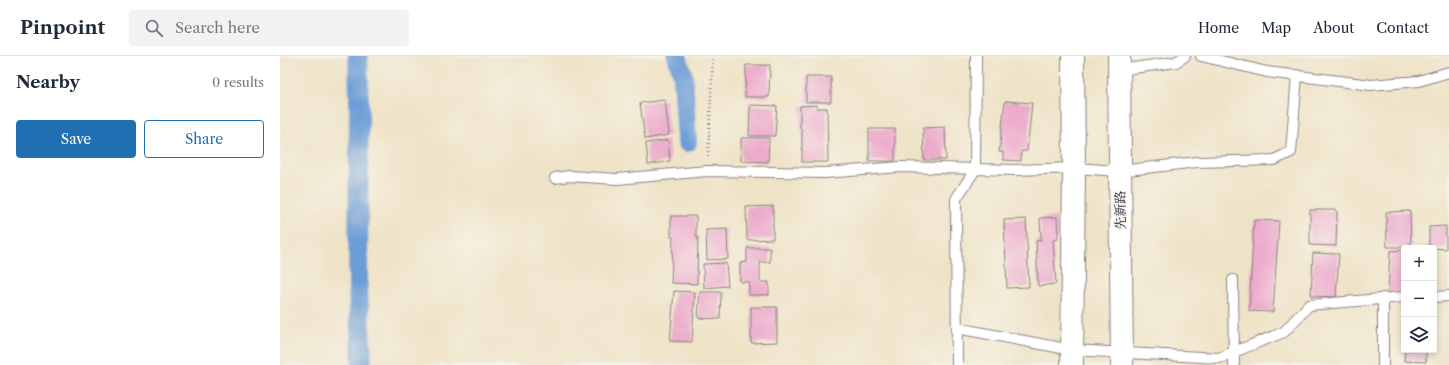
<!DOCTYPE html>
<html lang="en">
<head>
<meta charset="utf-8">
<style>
  :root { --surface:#fff; --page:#f2f2f3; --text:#1f2937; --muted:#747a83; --line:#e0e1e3; --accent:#1f6fb2 }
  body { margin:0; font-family:"Libre Caslon Text","Noto Serif SC",serif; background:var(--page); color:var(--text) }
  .controls { position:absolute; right:12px; bottom:12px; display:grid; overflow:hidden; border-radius:4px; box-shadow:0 2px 6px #0003 }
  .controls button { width:36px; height:36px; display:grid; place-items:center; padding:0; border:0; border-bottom:1px solid var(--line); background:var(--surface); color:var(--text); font:20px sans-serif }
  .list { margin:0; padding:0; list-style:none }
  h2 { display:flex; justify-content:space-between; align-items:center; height:52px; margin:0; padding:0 16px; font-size:17px }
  h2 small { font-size:13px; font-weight:400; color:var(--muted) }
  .actions { display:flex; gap:8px; padding:12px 16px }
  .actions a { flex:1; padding:9px 0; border:1px solid var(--accent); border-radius:4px; text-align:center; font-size:14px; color:var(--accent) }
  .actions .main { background:var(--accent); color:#fff }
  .icon { flex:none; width:22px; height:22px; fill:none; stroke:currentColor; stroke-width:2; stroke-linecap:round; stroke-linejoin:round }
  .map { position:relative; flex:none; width:1169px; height:309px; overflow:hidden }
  header { display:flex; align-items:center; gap:24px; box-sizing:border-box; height:56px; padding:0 20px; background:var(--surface); border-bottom:1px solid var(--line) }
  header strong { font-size:19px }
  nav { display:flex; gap:22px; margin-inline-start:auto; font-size:14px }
  .search { width:280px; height:36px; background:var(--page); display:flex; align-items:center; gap:10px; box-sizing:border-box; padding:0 14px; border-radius:4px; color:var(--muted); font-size:15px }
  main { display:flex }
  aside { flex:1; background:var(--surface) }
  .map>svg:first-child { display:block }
</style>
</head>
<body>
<header>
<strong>Pinpoint</strong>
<div class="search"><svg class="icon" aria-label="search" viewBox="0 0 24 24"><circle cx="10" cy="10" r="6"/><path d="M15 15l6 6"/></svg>Search here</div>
<nav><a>Home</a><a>Map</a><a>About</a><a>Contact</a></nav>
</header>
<main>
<aside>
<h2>Nearby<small>0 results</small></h2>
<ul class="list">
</ul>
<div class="actions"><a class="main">Save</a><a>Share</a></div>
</aside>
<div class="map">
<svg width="1169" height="309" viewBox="0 0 1169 309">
  <rect width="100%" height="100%" fill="#f7f3e8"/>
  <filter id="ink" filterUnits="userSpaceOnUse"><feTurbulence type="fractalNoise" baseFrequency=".025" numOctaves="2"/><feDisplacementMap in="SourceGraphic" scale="8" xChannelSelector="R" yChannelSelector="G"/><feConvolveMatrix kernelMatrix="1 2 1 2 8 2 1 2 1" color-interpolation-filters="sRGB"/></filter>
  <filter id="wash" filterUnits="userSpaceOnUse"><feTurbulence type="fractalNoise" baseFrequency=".012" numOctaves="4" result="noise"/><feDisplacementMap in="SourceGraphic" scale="16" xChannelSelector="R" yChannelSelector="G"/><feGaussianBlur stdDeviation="0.9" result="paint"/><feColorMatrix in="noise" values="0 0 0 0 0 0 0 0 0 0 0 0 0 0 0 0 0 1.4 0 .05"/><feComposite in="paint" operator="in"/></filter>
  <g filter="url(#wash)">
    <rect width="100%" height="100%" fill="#efe3c7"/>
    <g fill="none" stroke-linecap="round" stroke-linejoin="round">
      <!-- canal -->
      <path stroke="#6d9dd6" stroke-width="20" d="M78,0L79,41L78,233L82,309
        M397,0L403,20L407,86"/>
    </g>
    <g id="blocks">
      <!-- building -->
      <path fill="#ecabcc" d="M466,9H490L489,41H465Z
        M526,21H551V46H526Z
        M385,44L389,79L365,83L360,47Z
        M725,45L752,47L747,95H741V105L723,104V96H719Z
        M470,49L497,50L495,80H469Z
        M537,49V52H547L548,106H522V73H520V50Z
        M665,71L666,104H644L643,72Z
        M589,73H615V105H589Z
        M461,82H489L488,106L461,105Z
        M388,84L390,105L368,109L366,87Z
        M493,150V183L467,184L466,151Z
        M1030,154H1057L1056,190L1030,189Z
        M1130,155L1131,191H1107L1106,156Z
        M391,160H416V181H418L417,228L391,227L393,181H391Z
        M777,161L778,183L773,184L776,228L758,230L756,185L761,184L760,162Z
        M746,163L749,231L727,232L724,164Z
        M974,164L999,165L993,256L969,255Z
        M1166,170V193L1149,192V171Z
        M447,173L448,203L427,204L426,174Z
        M467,192H490V206H480V226H489V239H469V226H460V207L467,206Z
        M1124,194V238L1108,237L1110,195Z
        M1033,197L1059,198L1056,241L1031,240Z
        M446,207L448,230L424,232L423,208Z
        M394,235L415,236L412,286L390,285Z
        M420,236H441L440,263L418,262Z
        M471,251H497V286L471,287Z
        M1123,253H1124V282H1122Z
        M1125,294H1146V306L1124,305Z"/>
    </g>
  </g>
  <g filter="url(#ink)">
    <use href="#blocks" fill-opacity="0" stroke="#888281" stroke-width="1"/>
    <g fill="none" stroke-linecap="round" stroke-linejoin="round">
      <!-- lane casing -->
      <g stroke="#888281" stroke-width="12">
        <path id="lane" d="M921,0L987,16L1091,29L1139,25L1169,16
          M839,14L896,6L905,0
          M275,122L289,120L337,123L427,115L545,117L620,111L736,114L794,112L840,115L917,106L994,104L1011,96L1017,19
          M953,224L954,309
          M1154,241L1169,240
          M1103,242V309
          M677,272L792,294L939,302L1004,276L1029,249L1124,241
          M677,309L676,143L695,114L696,0"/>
      </g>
      <!-- secondary casing -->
      <g stroke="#888281" stroke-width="24">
        <path id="secondary" d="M839,0L842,309
          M792,309L794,112L793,0"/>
      </g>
      <!-- path -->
      <path stroke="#888281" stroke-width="2.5" stroke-dasharray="1 3" stroke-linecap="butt" d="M428,100L433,0"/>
      <!-- lane -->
      <use href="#lane" stroke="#fff" stroke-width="10"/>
      <!-- secondary -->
      <use href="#secondary" stroke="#fff" stroke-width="22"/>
    </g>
  </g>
  <g text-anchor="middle" stroke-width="3" stroke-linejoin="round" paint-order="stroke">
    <!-- street labels -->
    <g font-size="13" fill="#22223b" stroke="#f7f3e8">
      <text transform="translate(840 154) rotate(-91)" y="5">先新路</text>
    </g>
  </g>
</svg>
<div class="controls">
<button>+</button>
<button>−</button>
<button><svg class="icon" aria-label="layers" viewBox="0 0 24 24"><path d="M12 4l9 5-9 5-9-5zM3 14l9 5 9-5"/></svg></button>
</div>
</div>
</main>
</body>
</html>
